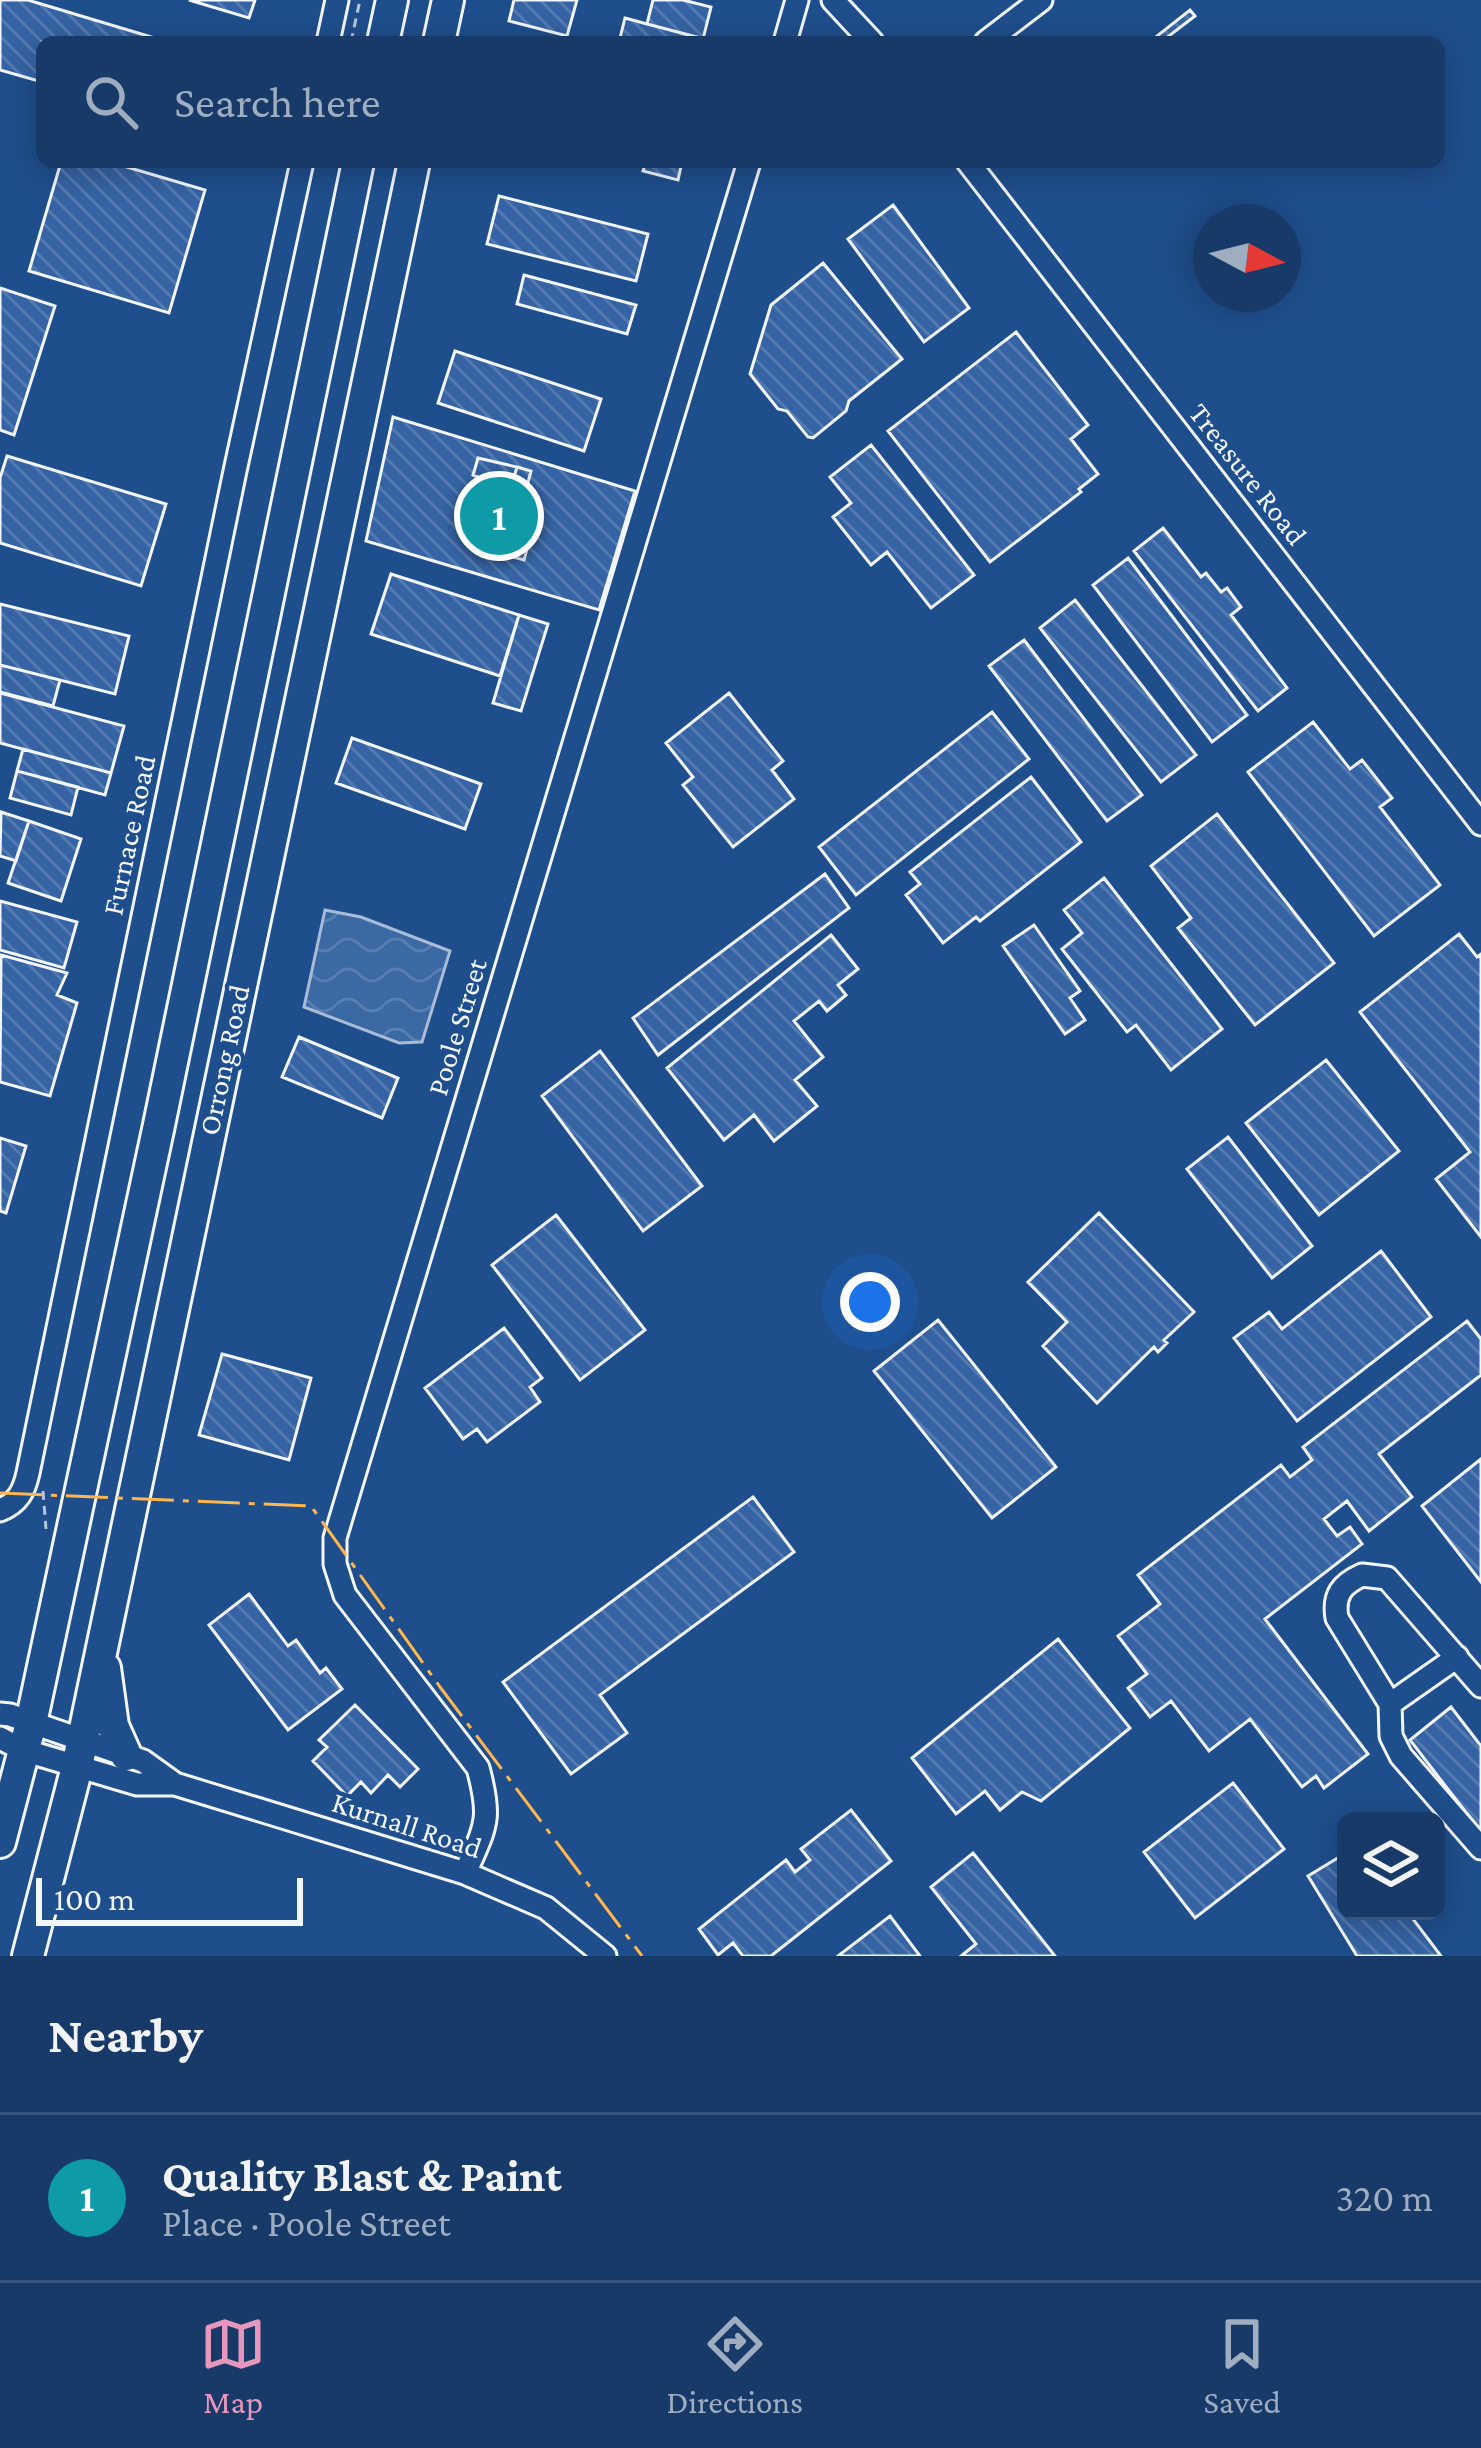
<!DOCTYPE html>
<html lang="en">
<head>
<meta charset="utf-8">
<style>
  :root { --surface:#173a69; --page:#244571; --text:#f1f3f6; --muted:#9eadc0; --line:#36547d; --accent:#e797bd }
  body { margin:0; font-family:"Crimson Pro",serif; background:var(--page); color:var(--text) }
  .controls { position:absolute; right:36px; bottom:36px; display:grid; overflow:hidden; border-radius:18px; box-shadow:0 6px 30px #0003 }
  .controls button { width:108px; height:108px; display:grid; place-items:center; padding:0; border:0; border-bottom:3px solid var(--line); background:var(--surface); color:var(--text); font:60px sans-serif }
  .compass { position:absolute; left:1193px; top:204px; width:108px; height:108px; border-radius:50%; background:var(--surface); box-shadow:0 6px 30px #0003; rotate:97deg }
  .scale { position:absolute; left:36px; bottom:30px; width:267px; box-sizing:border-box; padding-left:12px; border:6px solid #f2f6ff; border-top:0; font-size:33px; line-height:42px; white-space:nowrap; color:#f2f6ff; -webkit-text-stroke:9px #1f4e8c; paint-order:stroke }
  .you { position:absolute; left:870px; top:1302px; width:42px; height:42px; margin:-30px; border:9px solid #fff; border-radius:50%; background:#1a73e8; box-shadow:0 0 0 18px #1a73e833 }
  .badge { display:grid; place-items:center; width:78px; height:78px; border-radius:50%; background:var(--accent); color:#fff; font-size:39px; font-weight:700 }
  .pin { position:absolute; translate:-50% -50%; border:6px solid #fff; box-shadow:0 3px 12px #0006 }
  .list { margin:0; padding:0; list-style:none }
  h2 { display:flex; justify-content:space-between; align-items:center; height:156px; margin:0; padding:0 48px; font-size:51px }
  h2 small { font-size:39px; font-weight:400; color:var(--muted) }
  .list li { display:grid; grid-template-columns:78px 1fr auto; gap:36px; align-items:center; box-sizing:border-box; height:168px; padding:0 48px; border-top:3px solid var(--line) }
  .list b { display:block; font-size:45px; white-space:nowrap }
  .list p { margin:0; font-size:39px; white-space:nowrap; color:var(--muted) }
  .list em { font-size:39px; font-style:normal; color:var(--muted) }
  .icon { flex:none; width:66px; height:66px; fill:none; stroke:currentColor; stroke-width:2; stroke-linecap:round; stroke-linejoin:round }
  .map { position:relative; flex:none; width:1481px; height:1956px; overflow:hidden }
  .search { position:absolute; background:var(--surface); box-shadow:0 6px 30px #0003; left:36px; right:36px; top:36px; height:132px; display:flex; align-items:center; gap:30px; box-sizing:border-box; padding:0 42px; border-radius:18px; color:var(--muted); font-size:45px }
  .sheet { height:324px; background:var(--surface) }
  nav { display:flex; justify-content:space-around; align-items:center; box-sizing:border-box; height:168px; border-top:3px solid var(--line); background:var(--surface); font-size:33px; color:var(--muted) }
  nav a { display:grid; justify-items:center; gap:6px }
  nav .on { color:var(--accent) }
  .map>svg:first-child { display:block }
</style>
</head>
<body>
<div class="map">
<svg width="1481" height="1956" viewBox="0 0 1481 1956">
  <defs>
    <pattern id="water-waves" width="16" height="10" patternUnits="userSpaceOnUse" patternTransform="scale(3)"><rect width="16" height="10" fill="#3b69a3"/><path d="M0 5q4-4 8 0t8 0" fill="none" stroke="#587fb1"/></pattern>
    <pattern id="building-back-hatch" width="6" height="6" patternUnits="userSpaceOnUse" patternTransform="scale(3)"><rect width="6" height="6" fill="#3563a3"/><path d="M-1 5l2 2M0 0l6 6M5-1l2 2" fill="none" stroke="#537ab1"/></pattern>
  </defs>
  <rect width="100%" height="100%" fill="#1f4e8c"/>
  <!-- water -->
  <path fill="url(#water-waves)" stroke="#a8bbd7" stroke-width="3" d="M325,910L361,917L450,951L422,1042L399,1043L304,1007Z"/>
  <!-- building -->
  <path fill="url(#building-back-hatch)" stroke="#f2f6ff" stroke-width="3" d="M0,0H28L168,42H42V82L0,70Z
    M189,0H255L249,18Z
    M514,0H577L567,36L509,21Z
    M653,0H683L711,7L703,39L647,24Z
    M1190,10L1195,16L1161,42L1157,36Z
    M625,18L647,24L716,42H619Z
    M61,162H110L205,190L169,313L29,271Z
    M646,162H682L678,180L643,171Z
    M499,196L648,234L636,281L487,244Z
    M893,205L969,308L924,342L848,239Z
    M823,263L902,359L849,401L846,411L813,438L808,437L787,411L778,409L750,374L771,305Z
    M524,275L636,305L627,334L517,304Z
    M0,288L55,306L14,435L0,430Z
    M1016,332L1088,425L1071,439L1098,474L1079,489L1081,492L990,562L888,431Z
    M455,351L601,399L584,451L438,403Z
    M393,417L635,491L599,610L366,541Z
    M871,445L974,575L931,608L887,552L871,565L833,517L851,503L830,477Z
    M7,456L166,504L141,586L0,543V478Z
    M478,458L517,467L510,490L473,475Z
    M517,467L531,471L520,513L505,509Z
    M491,505L536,518L524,560L479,548Z
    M1163,528L1201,577L1206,573L1221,592L1227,588L1241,607L1231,615L1287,688L1258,711L1134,551Z
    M1128,558L1247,715L1212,742L1093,585Z
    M391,574L519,615L500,676L371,634Z
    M1075,600L1196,755L1161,782L1040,628Z
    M0,604L129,636L115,694L0,665Z
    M519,615L548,624L521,711L493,703Z
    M1024,640L1142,795L1107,821L989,666Z
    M0,665L60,680L53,706L0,692Z
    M0,693L124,726L111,773L0,743Z
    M729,693L783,761L772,770L794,799L733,847L683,785L693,777L666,743Z
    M992,712L1029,759L856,895L819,847Z
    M1313,722L1350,769L1362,760L1392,798L1380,807L1440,885L1374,936L1248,772Z
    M352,738L481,784L465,829L336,783Z
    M23,749L111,773L105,795L17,771Z
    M17,771L78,787L71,815L10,798Z
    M1031,777L1081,842L980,921L976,917L943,943L906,895L920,884L910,872Z
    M1,812L29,821L16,861L0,856Z
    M1217,814L1334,963L1255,1025L1178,928L1191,918L1151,866Z
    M29,821L81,839L61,901L8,883Z
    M825,874L849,908L658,1055L633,1018Z
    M1104,878L1222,1029L1171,1070L1136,1025L1127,1032L1062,949L1082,933L1064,910Z
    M0,901L77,922L64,968L0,950Z
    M1034,925L1080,991L1070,998L1085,1020L1065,1034L1003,946Z
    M1459,934L1477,957L1481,954V1237L1436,1179L1470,1152L1360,1012Z
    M831,935L858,969L838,985L846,995L827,1011L819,1001L794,1021L823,1057L795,1080L817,1106L774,1141L754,1115L724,1140L667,1068Z
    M1,955L67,973L57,995L77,1003L50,1096L0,1082Z
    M299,1037L398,1078L382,1118L282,1077Z
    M600,1051L702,1186L643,1231L542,1096Z
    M1326,1060L1399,1151L1319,1215L1246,1123Z
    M1228,1137L1312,1246L1272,1278L1187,1169Z
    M0,1138L26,1146L6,1213L0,1211Z
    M1099,1213L1194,1312L1164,1340L1167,1343L1158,1352L1154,1347L1097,1403L1043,1346L1067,1322L1028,1282Z
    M556,1215L645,1330L580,1380L492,1265Z
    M1381,1251L1431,1317L1297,1421L1234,1338L1269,1312L1282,1329Z
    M938,1320L1056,1467L992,1518L874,1371Z
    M1467,1321L1481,1339V1375L1379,1454L1412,1497L1369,1531L1347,1501L1324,1519L1337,1536L1350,1527L1362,1544L1265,1619L1368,1754L1324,1788L1316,1776L1302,1787L1250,1719L1209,1751L1171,1701L1150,1717L1128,1688L1147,1674L1118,1636L1160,1604L1138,1575L1281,1465L1290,1477L1312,1460L1303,1447Z
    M504,1328L542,1378L530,1387L540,1402L487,1442L477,1429L463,1439L425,1388Z
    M222,1354L311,1378L289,1460L199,1435Z
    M1481,1459V1582L1422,1506Z
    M753,1497L794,1552L600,1695L627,1733L571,1774L503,1682Z
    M249,1594L288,1646L296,1640L320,1673L326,1668L342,1689L288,1730L209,1625Z
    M1058,1639L1130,1728L1041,1801L1022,1792L1000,1810L985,1791L956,1814L912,1758Z
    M355,1705L418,1769L400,1787L388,1775L371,1793L361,1782L347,1796L313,1761L327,1747L319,1740Z
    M1451,1707L1481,1746V1832L1410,1740Z
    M1233,1783L1284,1849L1195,1918L1144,1852Z
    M851,1810L891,1861L771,1956H743L733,1943L718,1955L699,1929L786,1860L795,1872L810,1860L801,1849Z
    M973,1853L1055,1956H961L976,1944L931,1887Z
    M1346,1853V1911H1407L1441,1956H1357L1308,1876Z
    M890,1916L920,1956H838Z"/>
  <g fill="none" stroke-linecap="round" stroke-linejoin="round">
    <!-- minor casing -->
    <g stroke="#f2f6ff" stroke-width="27">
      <path id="minor" d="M833,0L872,42
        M328,42L337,0
        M785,42L797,0
        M986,42L1041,0
        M968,162L1481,824
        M0,1510C18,1503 24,1491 28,1473L235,471L302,162
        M1481,1686L1387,1578L1362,1575C1342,1584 1333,1595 1337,1618L1390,1704L1391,1736L1401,1756L1481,1848
        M1390,1704L1457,1657
        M0,1714L10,1715L143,1761L175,1784
        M0,1738L23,1750L137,1784H175L465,1873L546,1908L605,1956
        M465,1873C486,1825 492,1820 478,1768L345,1595L335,1564V1538L749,162"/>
    </g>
    <!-- highway casing -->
    <g stroke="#f2f6ff" stroke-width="36">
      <path id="highway" d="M383,42L392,0
        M439,42L448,0
        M105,1668L113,1726L126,1755
        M0,1842L31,1723L159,1125L358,162
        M28,1956L77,1767L414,162"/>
    </g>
    <!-- path -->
    <path stroke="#b3c4dc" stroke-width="3" stroke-dasharray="9 6" stroke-linecap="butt" d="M351,42L360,0
      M43,1491L46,1529"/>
    <!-- minor -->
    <use href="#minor" stroke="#1f4e8c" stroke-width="21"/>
    <!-- highway -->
    <use href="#highway" stroke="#1f4e8c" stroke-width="30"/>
    <!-- power -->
    <path stroke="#ffb74d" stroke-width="3" stroke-dasharray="42 9 6 9" stroke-linecap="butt" d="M0,1493L311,1506L440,1687L642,1956"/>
  </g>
  <g text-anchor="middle" stroke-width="9" stroke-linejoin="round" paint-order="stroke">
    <!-- street labels -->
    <g font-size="30" fill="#f2f6ff" stroke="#1f4e8c">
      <text transform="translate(1248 474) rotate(52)" y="10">Treasure Road</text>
      <text transform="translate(129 835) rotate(-78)" y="10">Furnace Road</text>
      <text transform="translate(457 1027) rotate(-73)" y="10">Poole Street</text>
      <text transform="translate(224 1060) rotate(-78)" y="10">Orrong Road</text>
      <text transform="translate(407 1825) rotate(18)" y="10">Kurnall Road</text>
    </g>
  </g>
</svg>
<div class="controls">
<button><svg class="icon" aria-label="layers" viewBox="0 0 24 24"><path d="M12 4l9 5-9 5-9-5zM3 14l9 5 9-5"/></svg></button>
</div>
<svg class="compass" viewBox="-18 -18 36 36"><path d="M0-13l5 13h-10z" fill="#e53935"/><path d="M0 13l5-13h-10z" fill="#9eadc0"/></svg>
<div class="scale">100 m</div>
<div class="you"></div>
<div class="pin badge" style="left:499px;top:516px;background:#0f9aa8">1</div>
<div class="search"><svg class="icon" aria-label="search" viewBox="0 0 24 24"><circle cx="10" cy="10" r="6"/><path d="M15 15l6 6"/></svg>Search here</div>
</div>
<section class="sheet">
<h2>Nearby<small></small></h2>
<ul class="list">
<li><span class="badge" style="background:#0f9aa8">1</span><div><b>Quality Blast &amp; Paint</b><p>Place · Poole Street</p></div><em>320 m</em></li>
</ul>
</section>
<nav>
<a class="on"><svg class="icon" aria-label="map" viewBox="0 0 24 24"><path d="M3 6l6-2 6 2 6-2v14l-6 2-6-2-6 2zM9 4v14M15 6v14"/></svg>Map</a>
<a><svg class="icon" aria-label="directions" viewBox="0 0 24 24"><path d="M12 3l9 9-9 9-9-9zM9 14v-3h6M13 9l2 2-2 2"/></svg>Directions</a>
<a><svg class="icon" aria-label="saved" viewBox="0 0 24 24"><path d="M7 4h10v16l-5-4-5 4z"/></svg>Saved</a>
</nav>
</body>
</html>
